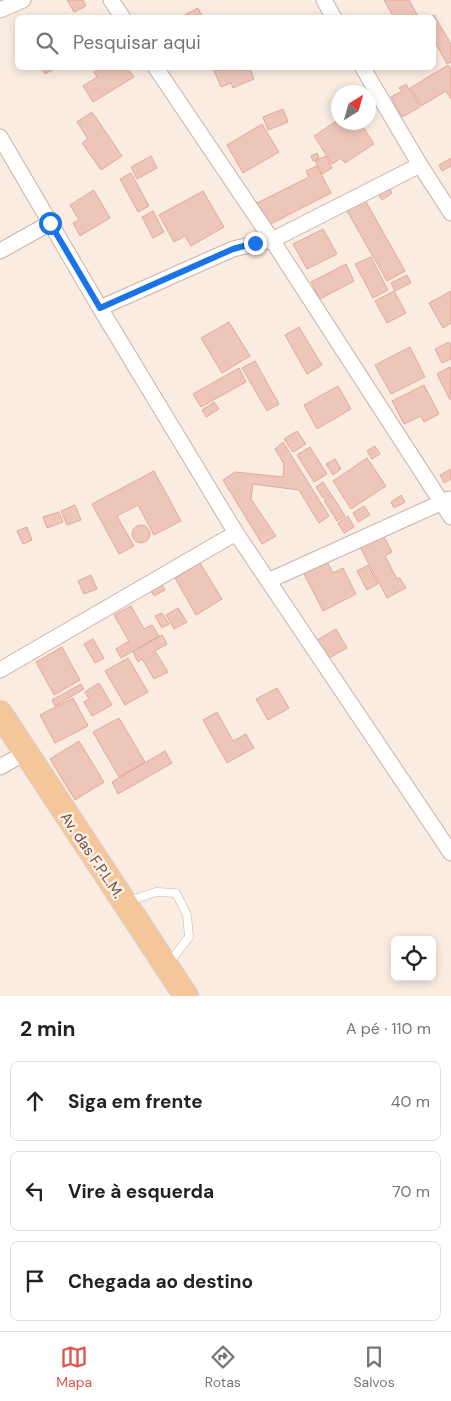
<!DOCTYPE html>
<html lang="pt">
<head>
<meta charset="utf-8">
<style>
  :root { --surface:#fff; --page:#f6f6f6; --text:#222; --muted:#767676; --line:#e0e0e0; --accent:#de554b }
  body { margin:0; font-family:"DM Sans",sans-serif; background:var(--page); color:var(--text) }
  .controls { position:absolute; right:15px; bottom:15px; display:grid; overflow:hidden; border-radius:8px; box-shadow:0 2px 8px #0003 }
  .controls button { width:45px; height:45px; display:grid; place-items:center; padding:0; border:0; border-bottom:1px solid var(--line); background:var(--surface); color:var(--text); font:25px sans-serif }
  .compass { position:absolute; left:331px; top:85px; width:45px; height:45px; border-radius:50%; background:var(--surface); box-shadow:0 2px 8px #0003; rotate:37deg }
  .stop { position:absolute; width:15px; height:15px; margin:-11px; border:4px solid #1a73e8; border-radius:50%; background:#fff }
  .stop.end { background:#1a73e8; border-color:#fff; box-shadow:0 1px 5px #0008 }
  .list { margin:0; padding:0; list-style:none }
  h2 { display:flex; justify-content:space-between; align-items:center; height:65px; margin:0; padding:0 20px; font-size:21px }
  h2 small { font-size:16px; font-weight:400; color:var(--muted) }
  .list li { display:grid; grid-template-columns:32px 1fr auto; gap:15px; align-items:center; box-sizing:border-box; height:80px; margin:0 10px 10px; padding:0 10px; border:1px solid var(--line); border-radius:8px }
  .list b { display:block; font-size:19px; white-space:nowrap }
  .list em { font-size:16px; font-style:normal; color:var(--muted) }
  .icon { flex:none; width:28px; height:28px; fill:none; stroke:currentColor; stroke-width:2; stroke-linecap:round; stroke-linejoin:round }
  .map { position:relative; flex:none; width:451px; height:996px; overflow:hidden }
  .search { position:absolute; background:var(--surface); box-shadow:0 2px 8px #0003; left:15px; right:15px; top:15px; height:55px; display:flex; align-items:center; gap:12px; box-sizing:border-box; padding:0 18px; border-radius:8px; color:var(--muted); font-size:19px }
  .sheet { height:335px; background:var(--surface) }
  nav { display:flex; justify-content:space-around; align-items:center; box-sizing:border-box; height:70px; border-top:1px solid var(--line); background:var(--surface); font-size:14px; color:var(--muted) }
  nav a { display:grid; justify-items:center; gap:2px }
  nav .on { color:var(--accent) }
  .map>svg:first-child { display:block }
</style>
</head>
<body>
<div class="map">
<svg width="451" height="996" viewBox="0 0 451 996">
  <rect width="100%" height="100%" fill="#faece0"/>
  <!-- building -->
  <path fill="#eec6b9" stroke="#e0aa9a" d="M67,0H83L86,6L74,12Z
    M384,0H409L419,18H394Z
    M198,8L203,18H179Z
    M434,15L451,44V62L447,64L434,40V18H430Z
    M448,65L451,69V99L446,91L421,106L410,88Z
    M41,68H56L45,74Z
    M101,68H127L134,77L93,102L83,86L97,77L94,72Z
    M213,68H250L254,79L233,88L231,83L221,87Z
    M406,84L420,107L402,117L391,97L402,91L399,88Z
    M283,109L288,122L268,130L263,117Z
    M92,112L122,156L101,170L82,143L88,139L77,122Z
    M338,120V122H360L374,144L345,163L341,158L332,164L314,136Z
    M262,124L279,152L243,173L227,145Z
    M317,153L319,158L313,161L311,156Z
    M151,156L157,168L137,179L131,167Z
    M326,156L332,168L322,174L315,161Z
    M451,158V166L442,171L439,165Z
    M317,166L331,193L265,227L253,205L309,177L306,171Z
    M131,173L149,206L138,212L120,179Z
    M388,186L392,193L382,200L377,193Z
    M94,190L110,218L80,236L73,223L79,220L70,205Z
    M203,191L224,227L191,246L185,236L174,242L159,215Z
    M365,200L405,271L387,281L347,211Z
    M153,211L164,232L153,238L142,217Z
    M323,229L337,254L307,269L293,244Z
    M371,257L388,290L373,298L355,264Z
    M346,264L354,281L320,299L311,282Z
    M407,275L411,283L395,291L391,283Z
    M394,291L406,313L387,323L375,301Z
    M451,291V323L443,328L429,303Z
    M229,322L250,356L222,373L201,338Z
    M299,327L322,365L307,374L285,335Z
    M449,342L451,345V359L442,363L435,349Z
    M410,347L425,377L391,394L375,365Z
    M255,361L279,404L267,411L242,368Z
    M450,367L451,370L450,400L437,374Z
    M239,368L246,382L201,407L193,394Z
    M424,385L439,414L424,422L421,416L404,424L392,401Z
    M338,386L351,409L317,429L304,405Z
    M214,402L219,409L206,417L202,410Z
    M297,431L306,444L293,452L284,439Z
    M283,442L329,516L319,523L299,490L253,484L251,499L276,536L262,544L223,480L235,472L283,477L284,464L275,449Z
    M375,446L380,454L372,459L367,451Z
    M310,447L327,474L314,482L297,455Z
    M367,458L386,486L351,509L333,481Z
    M335,459L341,469L333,475L326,464Z
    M451,469V479L444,483L440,475Z
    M154,471L181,521L154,535L138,505L117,516L134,546L119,554L92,504Z
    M323,482L331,494L323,498L316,487Z
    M332,495L345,516L337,521L324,500Z
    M401,495L405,502L394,508L391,502Z
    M75,505L81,520L67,525L61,511Z
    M364,506L370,515L358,522L353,513Z
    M59,512L63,522L47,528L43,517Z
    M348,516L354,527L344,533L338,523Z
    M132 534a9 9 0 1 1 18 0a9 9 0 1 1-18 0Z
    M27,527L32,540L23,544L17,531Z
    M383,535L392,552L385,556L397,579L400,578L406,588L387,598L360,547Z
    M325,558L333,573L343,568L356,594L323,611L302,570Z
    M200,563L222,599L196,615L175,578Z
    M368,565L378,584L367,590L357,571Z
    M91,575L97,589L84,594L78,581Z
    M160,581L165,590L154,596L149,587Z
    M131,606L144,629L152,625L159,636L121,658L116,649L129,641L114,615Z
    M178,608L187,622L174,629L166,615Z
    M162,613L169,624L162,628L155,616Z
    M336,629L347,648L327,659L317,640Z
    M162,635L167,644L155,651L168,672L154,679L142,659L138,662L133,652Z
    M93,639L104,658L95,663L84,644Z
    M62,647L80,680L54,695L36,662Z
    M128,658L148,692L125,705L105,671Z
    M99,683L112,705L92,716L84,702L89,699L85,692Z
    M81,684L84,689L55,706L52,700Z
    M277,688L289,708L268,720L256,699Z
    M73,698L88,726L55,743L40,715Z
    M217,712L233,741L246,734L254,748L227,763L203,720Z
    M119,718L145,762L119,777L93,732Z
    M79,741L104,782L75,800L50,759Z
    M165,751L172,763L118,794L112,782Z"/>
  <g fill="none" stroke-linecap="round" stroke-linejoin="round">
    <!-- service casing -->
    <g stroke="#c9b2a8" stroke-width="9">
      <path id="service" d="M126,902L156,892L176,893L187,915L189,937L169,963"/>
    </g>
    <!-- minor casing -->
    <g stroke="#c9b2a8" stroke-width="17">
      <path id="minor" d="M111,0L123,18
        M324,0L334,18
        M0,10L23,0
        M156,68L272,240L451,517
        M363,68L420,165L451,213
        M0,137L100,308L236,533L451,853
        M0,251L50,223
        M100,308L233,249L272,240L420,165
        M268,581L449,499
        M0,670L236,533
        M0,767L25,753"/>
    </g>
    <!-- primary casing -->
    <g stroke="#d7cecc" stroke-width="26">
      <path id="primary" d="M0,713L186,996"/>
    </g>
    <!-- service -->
    <use href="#service" stroke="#fff" stroke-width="8"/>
    <!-- minor -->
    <use href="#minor" stroke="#fff" stroke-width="15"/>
    <!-- primary -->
    <use href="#primary" stroke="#f6c69b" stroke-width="24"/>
  </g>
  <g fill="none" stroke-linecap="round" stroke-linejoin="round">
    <!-- route -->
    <path stroke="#1a73e8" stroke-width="6" d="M50,223L100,308L233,249L255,243"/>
  </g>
  <g text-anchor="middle" stroke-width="5" stroke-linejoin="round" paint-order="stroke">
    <!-- street labels -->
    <g font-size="15" fill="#6f5149" stroke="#fef0e5">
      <text transform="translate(92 855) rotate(56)" y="5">Av. das F.P.L.M.</text>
    </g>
  </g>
</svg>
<div class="controls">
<button><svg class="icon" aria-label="locate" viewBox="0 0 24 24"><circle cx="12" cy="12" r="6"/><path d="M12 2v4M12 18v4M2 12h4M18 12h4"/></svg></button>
</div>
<svg class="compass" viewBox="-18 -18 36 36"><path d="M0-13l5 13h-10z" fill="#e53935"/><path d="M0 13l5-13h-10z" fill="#767676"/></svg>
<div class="stop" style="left:50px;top:223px"></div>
<div class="stop end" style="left:255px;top:243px"></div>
<div class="search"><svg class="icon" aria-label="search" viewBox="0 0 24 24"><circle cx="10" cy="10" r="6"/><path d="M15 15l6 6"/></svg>Pesquisar aqui</div>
</div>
<section class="sheet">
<h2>2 min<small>A pé · 110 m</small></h2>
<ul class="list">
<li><svg class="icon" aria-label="ahead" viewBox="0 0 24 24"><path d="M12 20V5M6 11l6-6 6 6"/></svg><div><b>Siga em frente</b></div><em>40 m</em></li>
<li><svg class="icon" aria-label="left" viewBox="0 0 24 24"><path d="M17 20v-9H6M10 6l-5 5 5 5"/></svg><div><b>Vire à esquerda</b></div><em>70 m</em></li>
<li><svg class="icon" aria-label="arrive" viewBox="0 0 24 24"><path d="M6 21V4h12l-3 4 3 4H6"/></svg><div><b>Chegada ao destino</b></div></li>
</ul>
</section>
<nav>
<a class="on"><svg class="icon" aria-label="map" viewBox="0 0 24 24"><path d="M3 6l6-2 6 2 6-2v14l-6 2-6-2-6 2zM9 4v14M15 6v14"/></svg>Mapa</a>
<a><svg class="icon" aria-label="directions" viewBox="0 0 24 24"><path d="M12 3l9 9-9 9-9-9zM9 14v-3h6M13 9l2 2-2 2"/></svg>Rotas</a>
<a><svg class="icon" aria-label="saved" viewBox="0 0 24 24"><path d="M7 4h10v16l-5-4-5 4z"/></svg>Salvos</a>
</nav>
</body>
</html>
